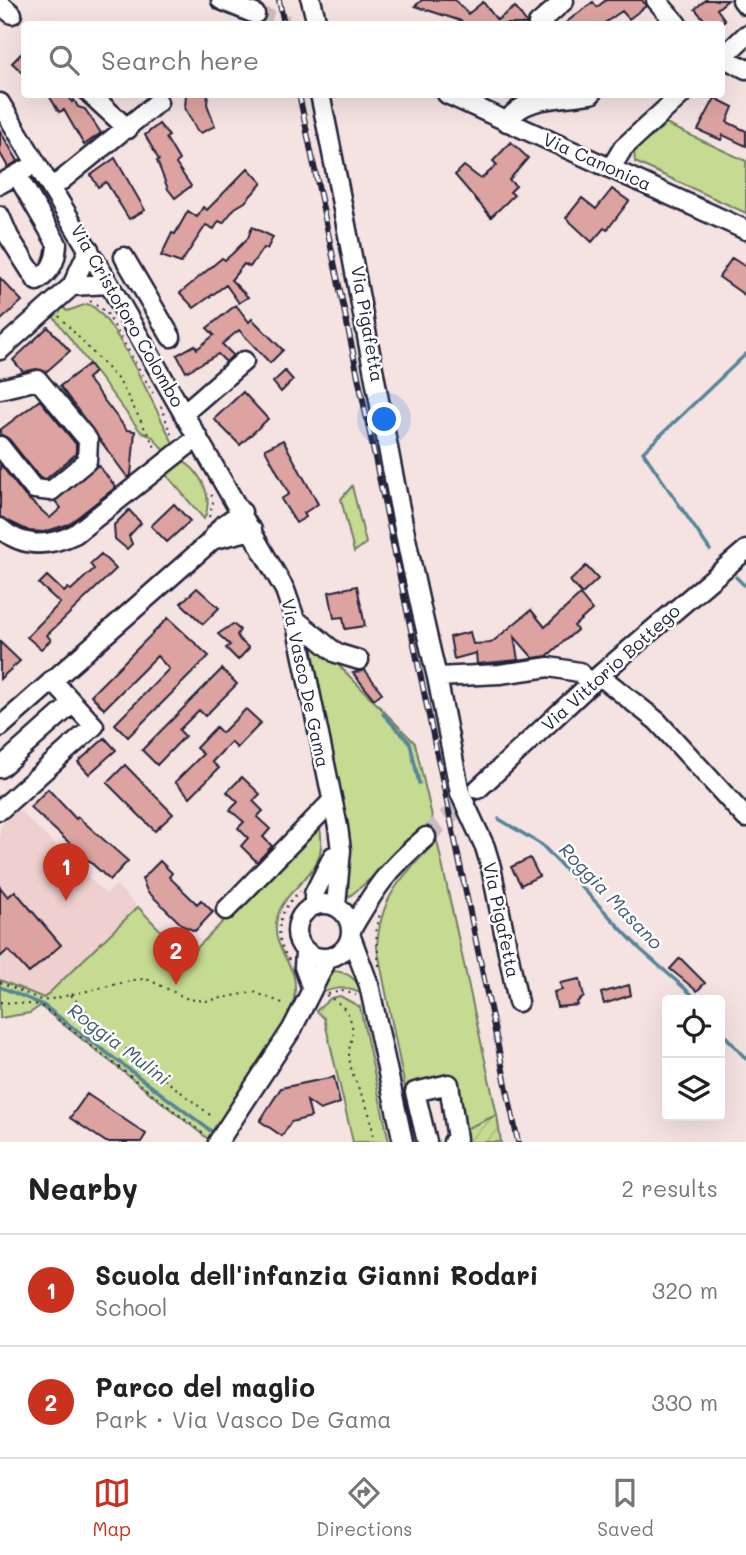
<!DOCTYPE html>
<html lang="en">
<head>
<meta charset="utf-8">
<style>
  :root { --surface:#fff; --page:#f6f6f6; --text:#222; --muted:#767676; --line:#e0e0e0; --accent:#c8321e }
  body { margin:0; font-family:Mali,sans-serif; background:var(--page); color:var(--text) }
  .controls { position:absolute; right:21px; bottom:21px; display:grid; overflow:hidden; border-radius:7px; box-shadow:0 7px 28px #0002 }
  .controls button { width:63px; height:63px; display:grid; place-items:center; padding:0; border:0; border-bottom:2px solid var(--line); background:var(--surface); color:var(--text); font:35px sans-serif }
  .you { position:absolute; left:385px; top:420px; width:24px; height:24px; margin:-18px; border:5px solid #fff; border-radius:50%; background:#1a73e8; box-shadow:0 0 0 10px #1a73e833 }
  .badge { display:grid; place-items:center; width:46px; height:46px; border-radius:50%; background:var(--accent); color:#fff; font-size:23px; font-weight:700 }
  .pin { position:absolute; translate:-50% -58px; filter:drop-shadow(0 2px 4px #0008) }
  .pin::after { content:''; position:absolute; top:37px; width:24px; height:21px; background:inherit; clip-path:polygon(0 0,100% 0,50% 100%) }
  .list { margin:0; padding:0; list-style:none }
  h2 { display:flex; justify-content:space-between; align-items:center; height:91px; margin:0; padding:0 28px; font-size:30px }
  h2 small { font-size:23px; font-weight:400; color:var(--muted) }
  .list li { display:grid; grid-template-columns:46px 1fr auto; gap:21px; align-items:center; box-sizing:border-box; height:112px; padding:0 28px; border-top:2px solid var(--line) }
  .list b { display:block; font-size:26px; white-space:nowrap }
  .list p { margin:0; font-size:23px; white-space:nowrap; color:var(--muted) }
  .list em { font-size:23px; font-style:normal; color:var(--muted) }
  .icon { flex:none; width:38px; height:38px; fill:none; stroke:currentColor; stroke-width:2; stroke-linecap:round; stroke-linejoin:round }
  .map { position:relative; flex:none; width:746px; height:1142px; overflow:hidden }
  .search { position:absolute; background:var(--surface); box-shadow:0 7px 28px #0002; left:21px; right:21px; top:21px; height:77px; display:flex; align-items:center; gap:18px; box-sizing:border-box; padding:0 24px; border-radius:7px; color:var(--muted); font-size:26px }
  .sheet { height:315px; background:var(--surface) }
  nav { display:flex; justify-content:space-around; align-items:center; box-sizing:border-box; height:98px; border-top:2px solid var(--line); background:var(--surface); font-size:19px; color:var(--muted) }
  nav a { display:grid; justify-items:center; gap:4px }
  nav .on { color:var(--accent) }
  .map>svg:first-child { display:block }
</style>
</head>
<body>
<div class="map">
<svg width="746" height="1142" viewBox="0 0 746 1142">
  <defs>
    <pattern id="garden-furrows" width="10" height="10" patternUnits="userSpaceOnUse" patternTransform="scale(1.75)"><rect width="10" height="10" fill="#c4db91"/><path d="M-1 1l2-2M0 10L10 0M9 11l2-2" fill="none" stroke="#a8bc7e"/></pattern>
  </defs>
  <rect width="100%" height="100%" fill="#f5e3e2"/>
  <filter id="ink" filterUnits="userSpaceOnUse"><feTurbulence type="fractalNoise" baseFrequency=".0143" numOctaves="2"/><feDisplacementMap in="SourceGraphic" scale="14" xChannelSelector="R" yChannelSelector="G"/><feConvolveMatrix kernelMatrix="1 2 1 2 8 2 1 2 1" color-interpolation-filters="sRGB"/></filter>
  <g filter="url(#ink)">
    <!-- built -->
    <path fill="#eed0ce" d="M19,810L106,894L116,885L138,907L43,998L0,980V826Z"/>
    <!-- green -->
    <path fill="#c4db91" stroke="#737e66" stroke-width="2" d="M666,124L746,161V213L635,162L634,151Z
      M87,304C115,311 160,422 177,450L169,457L153,437L141,432L53,316L62,306L67,311Z
      M181,458C185,464 190,465 194,470C206,484 212,502 204,519L164,472Z
      M352,486L366,543L354,552L341,499Z
      M310,636L415,743L434,825L350,896L344,893L345,825Z
      M319,824C332,876 287,881 277,918C272,939 283,951 291,969C300,986 292,1010 286,1027L212,1142L40,1006L30,1013L0,1018V980L44,998L138,907L187,958Z
      M437,841L497,1115L463,1130L453,1081L405,1088L377,947C380,895 403,876 437,841Z
      M331,971C349,971 356,979 364,995C345,985 333,987 315,996Z
      M340,996L360,1007L389,1142H353L324,1018L316,1011L331,998Z"/>
    <!-- garden -->
    <path fill="url(#garden-furrows)" stroke="#737e66" stroke-width="2" d="M497,1115L501,1142H465L463,1130Z"/>
    <g fill="none" stroke-linecap="round" stroke-linejoin="round">
      <!-- stream -->
      <path stroke="#568499" stroke-width="3.5" d="M710,550L643,452L746,354
        M736,577L746,587
        M383,714L410,743L419,783
        M499,819L542,845L640,949L698,1000
        M0,987L43,1005L215,1134
        M720,1030L746,1059"/>
    </g>
    <!-- building -->
    <path fill="#dda3a0" stroke="#22223b" stroke-width="2" d="M422,0H455L468,14L483,2L497,20L515,7L527,24H458L461,21L415,6Z
      M606,0H642L646,6L629,19L622,11L603,24H564L593,2L597,7Z
      M705,0H728L717,9L725,20L720,24H708L695,9Z
      M24,51V74L12,63Z
      M48,94H68L72,102L74,100L78,107L85,109L101,133L84,145L64,110L59,112Z
      M186,94H208L207,104L215,126L201,133L197,131L185,108Z
      M715,98L733,107L727,122L746,131V146L723,135L721,140L698,130Z
      M159,124L169,136L166,138L179,160L176,164L191,186L175,198L168,189L157,161L159,160L145,135Z
      M0,131L18,161L8,167L0,153Z
      M511,142L528,158L509,180L516,186L510,192L514,195L491,217L455,175L464,166L481,179L497,165L493,161Z
      M115,158L145,210L129,219L106,182L98,187L91,175Z
      M248,168L262,183L245,202L235,208L223,223L219,221L214,229L206,225L181,263L161,256L172,233L175,234L188,211L197,217L203,207L207,210Z
      M612,189L629,201L607,230L604,228L592,242L566,218L582,198L596,209Z
      M252,227L273,237L267,249L263,248L250,267L244,264L231,280L248,297L239,303L226,285L194,308L180,293L222,258L225,260L232,254L248,238Z
      M732,258L746,267V296L719,277Z
      M0,278L22,301L0,321Z
      M236,305L249,322L252,319L283,350L270,363L239,330L222,344L233,355L226,362L218,354L186,372L177,355L195,345L197,349L214,335L207,328Z
      M48,327L70,351L46,372L36,369L23,372L13,360Z
      M89,364L95,372L87,378L127,430L135,431L131,475L128,478L60,386Z
      M285,371L293,380L281,392L273,382Z
      M243,392L268,419L240,445L214,419Z
      M40,400L76,444V454L46,479L40,478L9,439L0,434V430Z
      M283,440L318,504L304,513L306,517L296,523L281,499L289,494L265,449Z
      M0,464L25,496L50,518L61,508L55,501L98,465L116,487L69,524L44,532L29,531L0,517Z
      M174,504L190,521L167,542L151,526Z
      M129,510L141,523L129,536L132,544L127,549L115,539L114,525Z
      M101,554L116,569L47,635L51,640L41,649L27,637L60,603L39,584L47,576L64,592L68,588L71,590L94,569L90,564Z
      M586,566L598,579L582,594L570,581Z
      M357,586L365,626L345,629L343,617L334,618L329,592Z
      M197,588L219,608L203,624L181,603Z
      M580,595L592,610L574,626L577,630L547,656L533,658L514,636L518,660L477,664L476,653L454,659L450,637L470,632L473,644L491,643L531,610L545,627Z
      M168,618L209,656L128,737L115,724L169,669L157,656L104,709L91,695Z
      M233,624L240,630L237,635L240,640L249,648L238,660L226,648L230,645L218,634Z
      M0,642L20,661L0,679Z
      M222,669L237,684L205,716L199,710L179,730L185,736L157,765L142,750Z
      M365,670L382,693L374,699L353,673Z
      M246,709L261,723L237,748L231,742L212,762L219,768L190,797L175,782L203,754L196,748L216,727L222,733Z
      M105,738L116,750L89,774L78,762Z
      M125,765L173,814L155,831L107,783Z
      M242,777L260,794L253,801L263,811L257,817L270,829L263,837L272,846L257,862L241,846L248,838L238,828L244,822L230,810L238,802L227,792Z
      M48,789L76,819L78,817L128,861L110,880L30,807Z
      M530,858L539,876L521,885L511,867Z
      M160,861L172,873L169,877L197,904L201,900L213,912L195,931L183,926L147,891L142,879Z
      M0,887L8,897L15,891L61,945L29,973L8,950L0,957Z
      M680,958L705,983L697,991L670,969Z
      M580,979L584,997L577,1002L578,1005L557,1007L554,992L562,990L560,983Z
      M629,985L631,995L604,1004L601,993Z
      M334,1077L340,1103L320,1110L307,1101L311,1117L291,1122L282,1136L260,1121L281,1088Z
      M87,1094L146,1134L141,1142H106L70,1118Z"/>
    <g fill="none" stroke-linecap="round" stroke-linejoin="round">
      <!-- minor-tunnel -->
      <path stroke="#cbbcc1" stroke-width="18" stroke-dasharray="18 9" stroke-linecap="butt" d="M255,14L287,24
        M426,837L473,793"/>
      <!-- minor casing -->
      <g stroke="#22223b" stroke-width="23">
        <path id="minor" d="M221,0L255,14
          M311,0L317,24
          M656,0L677,24
          M742,0L746,5
          M0,4L12,14
          M538,24L564,1
          M722,57L746,69
          M722,58L746,35
          M90,94L128,129
          M320,94C361,288 390,484 437,677
          M447,94L746,230
          M0,103L109,284L285,590L295,619L338,827L341,850L336,906
          M507,122C523,95 562,99 591,94
          M611,168L623,148L682,94
          M0,184L25,170
          M52,188L158,102
          M0,216L9,237L37,281C51,271 56,262 57,244L17,175
          M124,257L171,337
          M72,286L109,284
          M0,350L72,286L89,249
          M0,389L38,380L88,440L87,461L51,491L34,489L0,446
          M184,413L244,361
          M0,528C23,548 48,547 75,534L198,437
          M211,540L252,530
          M295,619L336,653L359,660
          M600,676L657,721L746,818
          M0,727L209,543L222,526L242,512
          M0,768L73,703
          M478,789L602,673L746,550
          M0,810L94,726L52,680
          M297 931a27 27 0 1 1 54 0a27 27 0 1 1-54 0Z
          M314,905V894L333,856
          M226,910L331,802
          M351,930C376,887 387,870 426,837
          M351,937L369,985L403,1142
          M305,952L304,967L312,989
          M518,1002L491,867L485,847L460,793L437,677L500,674L549,667L579,672L591,684
          M218,1142L292,1029L328,958
          M427,1142L415,1092L449,1084L457,1139L453,1142"/>
      </g>
      <!-- path -->
      <path stroke="#22223b" stroke-width="2" stroke-dasharray="2 5" stroke-linecap="butt" d="M90,301L106,312L153,393
        M59,316L120,382L156,449
        M161,406L172,437
        M209,517L213,503L211,492
        M289,960C272,934 278,911 300,891
        M379,966L376,932L380,913
        M0,982L43,1001L139,979L149,980L188,999L206,1001L254,992L285,1004
        M328,994L342,991L356,995
        M71,995L108,1035L214,1118
        M326,995C337,1002 348,1008 351,1022C355,1033 349,1043 349,1054C350,1086 376,1106 372,1142
        M0,1002L40,1005L206,1136"/>
      <!-- minor -->
      <use href="#minor" stroke="#fff" stroke-width="18"/>
      <!-- rail casing -->
      <g stroke="#22223b" stroke-width="6">
        <path id="rail" d="M279,0L284,24
          M299,94L518,1142"/>
      </g>
      <!-- rail -->
      <use href="#rail" stroke="#fff" stroke-width="3.5" stroke-dasharray="10" stroke-linecap="butt"/>
    </g>
  </g>
  <g text-anchor="middle" stroke-width="5" stroke-linejoin="round" paint-order="stroke">
    <!-- street labels -->
    <g font-size="18" fill="#22223b" stroke="#fff">
      <text transform="translate(597 162) rotate(24)" y="6">Via Canonica</text>
      <text transform="translate(127 316) rotate(60)" y="6">Via Cristoforo Colombo</text>
      <text transform="translate(367 324) rotate(80)" y="6">Via Pigafetta</text>
      <text transform="translate(611 668) rotate(-42)" y="6">Via Vittorio Bottego</text>
      <text transform="translate(305 683) rotate(78)" y="6">Via Vasco De Gama</text>
      <text transform="translate(501 920) rotate(78)" y="6">Via Pigafetta</text>
    </g>
    <!-- water labels -->
    <g font-size="19" font-style="italic" fill="#405b72" stroke="#fff">
      <text transform="translate(611 896) rotate(46)" y="7">Roggia Masano</text>
      <text transform="translate(119 1044) rotate(37)" y="7">Roggia Mulini</text>
    </g>
  </g>
</svg>
<div class="controls">
<button><svg class="icon" aria-label="locate" viewBox="0 0 24 24"><circle cx="12" cy="12" r="6"/><path d="M12 2v4M12 18v4M2 12h4M18 12h4"/></svg></button>
<button><svg class="icon" aria-label="layers" viewBox="0 0 24 24"><path d="M12 4l9 5-9 5-9-5zM3 14l9 5 9-5"/></svg></button>
</div>
<div class="you"></div>
<div class="pin badge" style="left:66px;top:901px">1</div>
<div class="pin badge" style="left:176px;top:985px">2</div>
<div class="search"><svg class="icon" aria-label="search" viewBox="0 0 24 24"><circle cx="10" cy="10" r="6"/><path d="M15 15l6 6"/></svg>Search here</div>
</div>
<section class="sheet">
<h2>Nearby<small>2 results</small></h2>
<ul class="list">
<li><span class="badge">1</span><div><b>Scuola dell'infanzia Gianni Rodari</b><p>School</p></div><em>320 m</em></li>
<li><span class="badge">2</span><div><b>Parco del maglio</b><p>Park · Via Vasco De Gama</p></div><em>330 m</em></li>
</ul>
</section>
<nav>
<a class="on"><svg class="icon" aria-label="map" viewBox="0 0 24 24"><path d="M3 6l6-2 6 2 6-2v14l-6 2-6-2-6 2zM9 4v14M15 6v14"/></svg>Map</a>
<a><svg class="icon" aria-label="directions" viewBox="0 0 24 24"><path d="M12 3l9 9-9 9-9-9zM9 14v-3h6M13 9l2 2-2 2"/></svg>Directions</a>
<a><svg class="icon" aria-label="saved" viewBox="0 0 24 24"><path d="M7 4h10v16l-5-4-5 4z"/></svg>Saved</a>
</nav>
</body>
</html>
